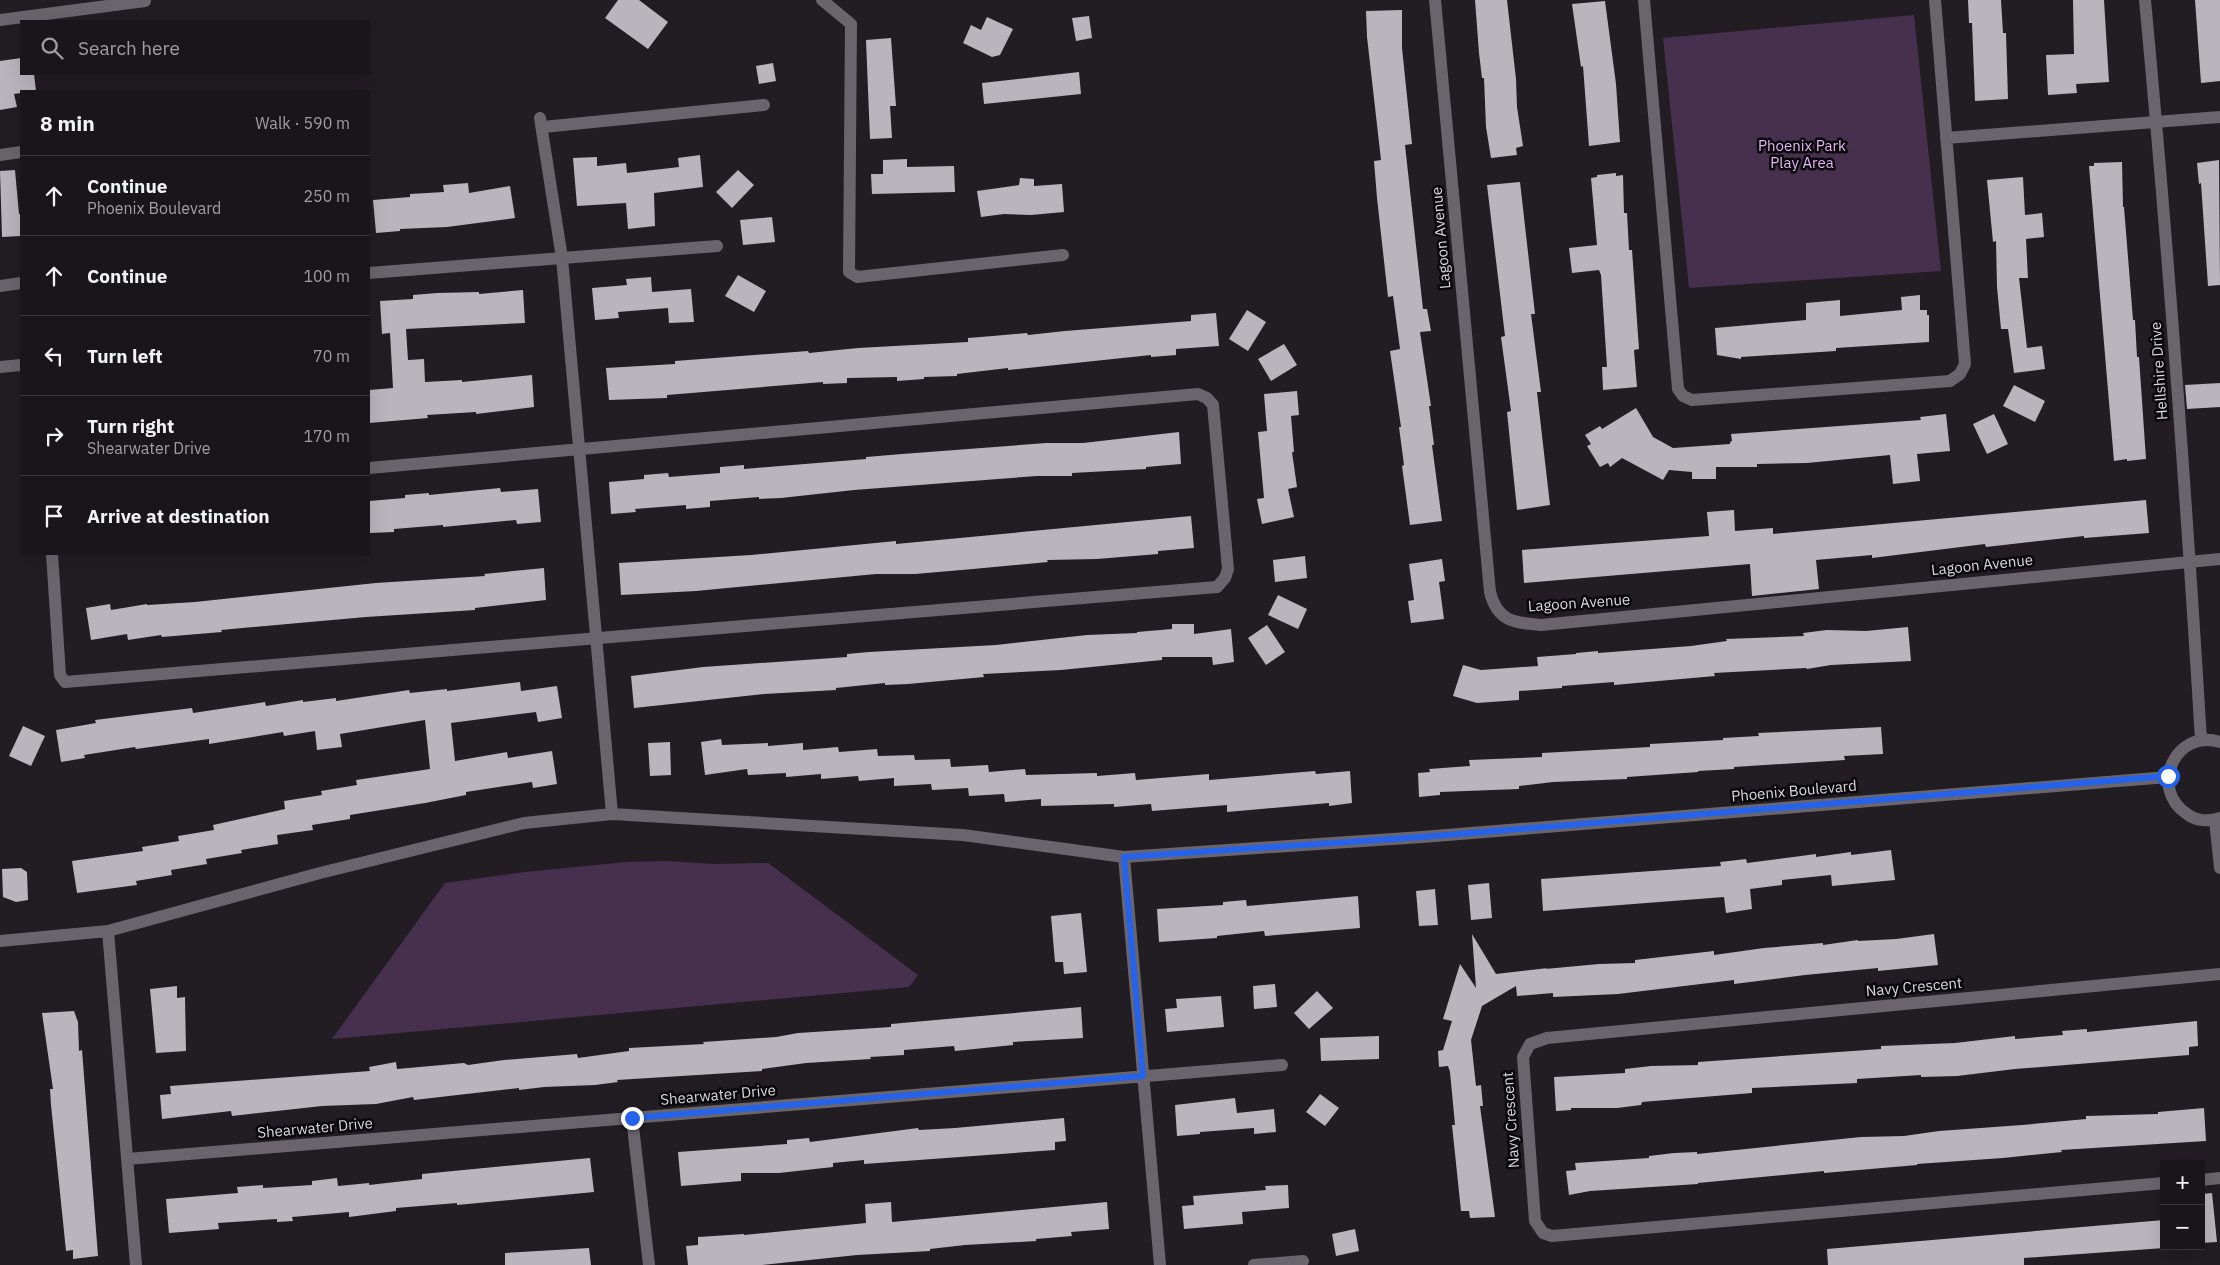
<!DOCTYPE html>
<html lang="en">
<head>
<meta charset="utf-8">
<style>
  :root { --surface:#19161a; --page:#262327; --text:#f1f3f6; --muted:#9f9fa2; --line:#373539 }
  body { margin:0; font-family:"IBM Plex Sans",sans-serif; background:var(--page); color:var(--text) }
  .controls { position:absolute; right:15px; bottom:15px; display:grid; overflow:hidden; border-radius:0px; box-shadow:0 5px 20px #0002 }
  .controls button { width:45px; height:45px; display:grid; place-items:center; padding:0; border:0; border-bottom:1px solid var(--line); background:var(--surface); color:var(--text); font:25px sans-serif }
  .stop { position:absolute; width:15px; height:15px; margin:-11px; border:4px solid #2563eb; border-radius:50%; background:#fff }
  .stop.end { background:#2563eb; border-color:#fff; box-shadow:0 1px 5px #0008 }
  .list { margin:0; padding:0; list-style:none }
  h2 { display:flex; justify-content:space-between; align-items:center; height:65px; margin:0; padding:0 20px; font-size:21px }
  h2 small { font-size:16px; font-weight:400; color:var(--muted) }
  .list li { display:grid; grid-template-columns:32px 1fr auto; gap:15px; align-items:center; box-sizing:border-box; height:80px; padding:0 20px; border-top:1px solid var(--line) }
  .list b { display:block; font-size:19px; white-space:nowrap }
  .list p { margin:0; font-size:16px; white-space:nowrap; color:var(--muted) }
  .list em { font-size:16px; font-style:normal; color:var(--muted) }
  .icon { flex:none; width:28px; height:28px; fill:none; stroke:currentColor; stroke-width:2; stroke-linecap:round; stroke-linejoin:round }
  .map { position:relative; flex:none; width:2220px; height:1265px; overflow:hidden }
  .search { position:absolute; background:var(--surface); box-shadow:0 5px 20px #0002; left:20px; top:20px; width:350px; height:55px; display:flex; align-items:center; gap:12px; box-sizing:border-box; padding:0 18px; border-radius:0px; color:var(--muted); font-size:19px }
  .panel { position:absolute; background:var(--surface); box-shadow:0 5px 20px #0002; left:20px; top:90px; width:350px; height:465px; border-radius:0px }
  .map>svg:first-child { display:block }
</style>
</head>
<body>
<div class="map">
<svg width="2220" height="1265" viewBox="0 0 2220 1265">
  <rect width="100%" height="100%" fill="#211d22"/>
  <!-- green -->
  <path fill="#46304e" d="M1914,15L1941,271L1689,288L1663,38Z
    M666,861L714,864L768,863L918,975L909,987L332,1039L445,883L525,872L626,862Z"/>
  <!-- building -->
  <path fill="#bab4bc" d="M618,0H639L668,22L648,49L605,18Z
    M1475,0H1507L1516,79L1517,107L1523,146L1516,148L1517,155L1491,158L1486,127L1484,78H1482L1479,53Z
    M1968,0H2001L2003,33H2006L2008,99L1975,101L1972,23H1969Z
    M2073,0H2104L2109,82L2076,84L2077,93L2048,95L2046,55L2074,54Z
    M2195,0H2220V81L2201,83Z
    M1605,1L1616,84L1620,142L1589,146L1583,66L1581,67L1572,4Z
    M1402,10V48L1412,144L1405,145L1423,309H1427L1431,331L1420,332L1431,406H1429L1434,445H1432L1442,521L1410,525L1402,466L1404,465L1399,427H1401L1390,351L1400,349L1393,296L1388,297L1377,198L1374,161L1381,160L1367,37L1366,11Z
    M1089,16L1092,38L1076,41L1072,18Z
    M987,17L1013,29L1000,55L992,57L963,43L971,25L981,30Z
    M891,38L896,106H890L892,138L870,139L866,40Z
    M21,58V74H34L36,91H21V93L14,94L17,107L0,110V61Z
    M773,63L776,81L759,84L756,66Z
    M1079,72L1081,94L984,104L982,83Z
    M700,155L703,187L654,193L655,226L628,229L626,203L577,206L573,158L597,157V166L626,163L627,173L679,167L678,158Z
    M907,159V167L954,166L955,192L872,194L871,174H883V160Z
    M2219,160L2220,285L2208,286L2201,183L2199,184L2197,163Z
    M2122,162L2123,207H2124L2133,320H2135L2137,357H2139L2146,459L2127,461V459L2114,461L2089,166H2094V163Z
    M15,170L19,214H21V236L2,237L0,171Z
    M738,170L754,185L732,208L716,192Z
    M1616,173V176L1623,175L1624,213H1627L1629,250H1632L1639,349L1634,350L1637,387L1603,390L1602,367H1607L1601,275L1599,270L1572,273L1569,248L1597,245L1591,178L1597,177V175Z
    M2023,177L2025,215L2042,213L2044,237L2026,239L2028,278H2019L2027,348L2042,346L2045,369L2014,373L2008,329H2001L1997,287L1996,241L1993,242L1987,180Z
    M1020,178L1034,179V186L1062,184L1064,212L1031,215L1004,214L981,217L977,191L1019,185Z
    M1520,182L1535,314H1531L1541,392H1537L1550,505L1517,510L1507,412L1511,411L1501,337L1505,336L1487,185Z
    M468,183L469,193L510,186L515,218L447,227L400,229V231L376,233L373,200L410,197V194L444,192L443,185Z
    M772,217L775,242L743,245L740,220Z
    M738,275L766,291L754,312L725,296Z
    M651,277L652,292L691,289L694,322L669,323L668,308L618,312L619,318L595,320L592,288L627,285L626,279Z
    M523,290L525,323L406,329L408,360L424,359L425,382L462,380V382L532,375L534,407L476,414V412L427,415L428,418L369,423V390L393,388L390,333L382,334L380,301L413,299V295L437,293L479,292V294Z
    M1920,295V310H1927V315H1929V342L1836,348V351L1741,357V359L1717,355L1715,328L1806,320V303L1840,300V316L1902,310L1901,297Z
    M1247,310L1266,322L1248,351L1229,339Z
    M1216,313L1219,346L1176,349V355L1151,357V355L1008,370V368L957,374V376L924,377V379L897,381V377L847,378V383L823,384V382L667,395V398L609,400L606,368L675,364V361L808,351L809,353L858,348L968,342V338L993,336L1027,333L1028,335L1065,331L1191,321V315Z
    M1284,344L1297,365L1271,381L1258,359Z
    M2220,383V407L2187,409L2185,385Z
    M2014,385L2045,401L2035,422L2003,406Z
    M1297,391L1299,415L1291,416L1294,452H1292L1297,487L1288,489L1294,517L1262,524L1257,499L1264,498L1258,432L1267,431L1264,394Z
    M1636,408L1653,437L1673,448L1730,444V442L1732,441L1731,434L1921,420L1920,417L1946,414L1950,451L1917,454L1920,481L1893,484L1890,455L1807,463L1757,464V467H1716V479H1692V472L1669,470L1663,480L1622,458L1610,467L1608,463L1600,467L1587,446L1591,444L1585,435L1600,426L1602,429Z
    M1994,414L2008,444L1987,454L1973,424Z
    M1179,432L1181,464L1146,467V469L1072,473V476H1037L854,490L781,498L759,499V497L710,501V507L686,509V505L635,509L636,512L611,514L609,482L644,479V475L668,473L669,477L720,473V467L744,465V469L866,459V457L902,454L1046,443H1083Z
    M500,488L501,492L538,489L541,522L517,524L516,520L443,527V525L394,529V532L369,533V501L405,498V495L429,493V495Z
    M2146,500L2149,533L2084,538V536L1986,547L1985,544L1872,558V555L1816,560L1819,589L1752,596L1750,564L1524,583L1522,550L1709,536L1707,512L1734,510L1735,531L1773,528V534Z
    M1191,516L1194,548L1158,551V554L1097,559L1047,560L1048,562L973,569L915,574H876L696,591L621,595L619,563L751,555L896,541V544Z
    M1305,556L1307,578L1275,582L1273,560Z
    M1442,559L1445,581L1439,582L1444,619L1411,623L1408,601L1414,600L1409,564Z
    M544,568L546,600L475,608V610L366,617L221,630L222,632L162,637L161,635L128,640L127,634L91,640L86,608L110,604L111,610L147,604V605L195,602L376,583L485,576L484,574Z
    M1278,595L1307,609L1298,629L1268,615Z
    M1172,624H1194V634L1231,629L1234,662L1213,665L1212,657H1162V660L1061,670L983,674L984,677L908,684L885,685V683L836,688V690L764,694L634,708L631,676L703,667L847,657V654L869,652L996,645L1087,635L1137,633V632L1172,629Z
    M1267,625L1285,652L1266,665L1248,638Z
    M1908,627L1911,661L1831,665L1807,669L1806,668L1714,673L1715,676L1636,683L1614,685V682L1562,686V688L1519,691V700L1477,703L1453,696L1463,665L1481,670L1538,666L1537,657L1576,654V653L1598,651V653L1691,646L1727,641L1726,639L1804,636L1803,633L1827,630L1866,631Z
    M520,682L521,691L557,686L562,718L538,722L536,712L451,723L455,761L507,752L508,758L552,751L557,784L533,788L532,782L466,792V795L425,803L350,815V819L312,825L313,830L277,835L278,844L241,850L242,853L206,859L207,864L171,870L172,875L136,881L137,885L77,893L72,861L143,851L142,847L179,841L178,836L214,830L213,825L285,809L284,801L322,795L321,791L357,785L356,780L430,769L425,720L340,734L342,747L317,750L315,731L284,736L283,732L209,744V739L136,749L135,747L84,755L85,758L61,762L56,730L96,723L95,720L192,708L193,713L265,702L266,706L303,700V702L336,698V701L409,690L410,693L447,689V691Z
    M23,726L45,736L31,766L9,756Z
    M1881,727L1883,754L1844,756L1845,760L1734,767V769L1698,771V772L1627,777V779L1553,782L1519,786V789L1440,792V795L1419,797L1418,773L1430,772L1429,769L1470,766L1469,760L1542,757V753L1650,747V744L1723,740V738L1759,736L1758,733Z
    M721,739L722,745L768,743V746L803,743V750L838,747L839,752L877,749L878,756L914,755L915,760L950,759L951,767L988,765L989,772L1025,769L1026,775L1097,773V776L1135,773L1136,780L1209,774V780L1315,771L1316,774L1350,771L1352,803L1329,806V803L1227,812V805L1152,811L1151,804L1114,807V804L1041,806V799L1005,802L1004,794L969,796L968,788L932,790L931,784L894,786V778L859,781L858,776L821,779V774L786,777V773L748,775L747,769L705,775L701,742Z
    M670,742L671,775L650,776L648,743Z
    M1891,850L1895,880L1832,886L1831,875L1782,880V885L1750,889L1752,909L1726,913L1724,897L1543,911L1541,879L1721,866L1720,862L1746,859L1747,863L1816,854V857L1851,852V855Z
    M21,868L27,872L28,900L16,902L3,897L2,869Z
    M1489,883L1492,918L1471,920L1468,885Z
    M1435,889L1438,925L1419,926L1416,891Z
    M1358,896L1360,928L1265,936L1264,931L1217,936V938L1159,942L1157,909L1223,905V902L1246,900L1247,906Z
    M1081,913L1087,972L1064,974L1063,962H1055L1051,916Z
    M1472,934L1496,974L1548,968L1545,969L1599,964L1635,963V960L1714,951V955L1764,948L1823,943V945L1858,940V941L1896,939L1934,934L1938,965L1878,971V968L1805,975L1734,984V980L1618,994L1553,997V993L1517,996L1516,986L1482,1006L1471,1040L1476,1086L1481,1085L1483,1106H1480L1495,1217L1470,1218L1469,1211H1461L1452,1125H1455L1450,1072L1448,1066L1439,1067L1438,1051L1443,1050L1452,1021L1443,1019L1460,964L1476,988Z
    M1275,984L1277,1007L1254,1009L1253,986Z
    M177,986V998L185,997L186,1051L156,1053L150,989Z
    M1317,991L1333,1008L1309,1029L1294,1013Z
    M1221,996L1224,1027L1167,1032L1165,1009L1177,1008L1176,999Z
    M1081,1007L1083,1038L1013,1042V1045L955,1051L954,1046L904,1050V1055L870,1057L871,1059L806,1063L762,1069V1071L617,1080L618,1082L595,1085L544,1087L519,1090V1088L414,1100L413,1097L376,1104L322,1106L232,1116L231,1111L162,1119L160,1095L171,1094L170,1086L370,1071L369,1067L396,1062L397,1069L464,1063L468,1065L504,1060L577,1054L578,1058L629,1051V1048L704,1044L703,1042L776,1037L798,1033L891,1027V1024Z
    M74,1011L78,1022L79,1051L82,1050L98,1256L73,1259V1250L66,1251L51,1105L50,1089H53L42,1013Z
    M2197,1021L2198,1046L2189,1047V1055L2015,1069L1957,1076L1921,1077V1075L1857,1079V1083L1752,1088V1093L1642,1102L1641,1105L1617,1108H1571V1110L1556,1111L1554,1077L1625,1073V1069L1651,1066L1698,1065V1062L1881,1049V1046L1955,1043L2015,1036V1039L2063,1035L2062,1031L2087,1029V1032Z
    M1379,1036V1059L1321,1061L1320,1038Z
    M1320,1094L1339,1108L1325,1126L1306,1112Z
    M1235,1098L1237,1113L1274,1109L1276,1132L1254,1134V1128L1200,1132V1134L1177,1136L1175,1105Z
    M2204,1108L2206,1141L2061,1150L2062,1152L2003,1158L1917,1164V1165L1824,1173V1171L1698,1183V1184L1590,1191L1569,1195L1566,1171L1576,1170L1575,1163L1649,1158V1156L1674,1153L1697,1152V1154L1861,1137L1904,1136L1939,1131L2022,1125L2086,1119V1116L2158,1114V1112Z
    M1064,1118L1066,1141L1055,1142V1150L864,1164V1160L833,1163V1167L779,1173H741V1181L681,1186L678,1152L787,1144V1140L809,1138L810,1142L918,1128L919,1130L955,1128Z
    M590,1158L594,1192L457,1205V1203L396,1208V1211L349,1217V1212L292,1217L293,1221L277,1222V1219L218,1223L219,1229L169,1233L166,1199L238,1193L237,1187L263,1185V1188L312,1185V1181L337,1178L338,1186L369,1183V1185L422,1179V1174Z
    M1288,1185L1289,1208L1242,1212L1243,1224L1184,1229L1182,1206L1194,1205L1193,1196L1266,1190L1265,1186Z
    M2212,1193L2217,1242L2201,1243V1194Z
    M891,1202L892,1222L1107,1202L1109,1229L1071,1232L1072,1236L1036,1239V1241L965,1245L930,1249V1251L857,1255L762,1265H688L686,1246L698,1245V1237L744,1234V1235L866,1223L865,1204Z
    M2164,1220V1248L2024,1258V1265H1828L1827,1249Z
    M1355,1229L1359,1251L1336,1256L1332,1234Z
    M589,1248L591,1265H505V1253Z"/>
  <g fill="none" stroke-linecap="round" stroke-linejoin="round">
    <!-- minor -->
    <path stroke="#6a656c" stroke-width="12" d="M822,0L851,24L849,272L857,277L1063,255
      M1435,0L1490,592C1497,621 1514,623 1541,625L2220,559
      M1644,0L1678,389L1683,396L1692,400L1950,381L1960,374L1965,364L1935,0
      M2145,0C2168,246 2186,493 2201,740
      M0,20L145,1
      M540,118L562,258L612,814
      M543,127L764,105
      M1946,138L2220,117
      M0,155L21,152
      M369,273L717,246
      M0,286L21,283
      M0,367L21,365
      M52,554L60,675L65,682L1217,587L1225,578L1228,569L1213,405L1207,398L1198,394L369,468
      M2220,742C2176,728 2148,788 2187,814C2196,821 2209,822 2220,818
      M2215,820L2220,868
      M1124,857L1160,1265
      M108,931L136,1265
      M0,941L108,931L320,873L524,823L612,814L963,835L1124,857L1422,837L2168,777
      M632,1118L649,1265
      M127,1159L1282,1065
      M2201,1180L2220,1178
      M2164,1183L1552,1236L1543,1233L1535,1221L1523,1057L1530,1044L1547,1038L2220,974
      M1254,1265L1303,1261"/>
  </g>
  <g fill="none" stroke-linecap="round" stroke-linejoin="round">
    <!-- route -->
    <path stroke="#2563eb" stroke-width="6" d="M632,1118L1143,1076L1124,857L1422,837L2168,776"/>
  </g>
  <g text-anchor="middle" stroke-width="5" stroke-linejoin="round" paint-order="stroke">
    <!-- park labels -->
    <g font-size="15" fill="#e4b5f5" stroke="#09080a">
      <text x="1802" y="151">Phoenix Park<tspan x="1802" dy="17">Play Area</tspan></text>
    </g>
    <!-- street labels -->
    <g font-size="15" fill="#dcd9dd" stroke="#09080a">
      <text transform="translate(1441 238) rotate(-95)" y="5">Lagoon Avenue</text>
      <text transform="translate(2159 371) rotate(-94)" y="5">Hellshire Drive</text>
      <text transform="translate(1982 565) rotate(-6)" y="5">Lagoon Avenue</text>
      <text transform="translate(1579 603) rotate(-4)" y="5">Lagoon Avenue</text>
      <text transform="translate(1794 791) rotate(-5)" y="5">Phoenix Boulevard</text>
      <text transform="translate(1914 987) rotate(-5)" y="5">Navy Crescent</text>
      <text transform="translate(718 1095) rotate(-5)" y="5">Shearwater Drive</text>
      <text transform="translate(1511 1120) rotate(-94)" y="5">Navy Crescent</text>
      <text transform="translate(315 1128) rotate(-5)" y="5">Shearwater Drive</text>
    </g>
  </g>
</svg>
<div class="controls">
<button>+</button>
<button>−</button>
</div>
<div class="stop" style="left:2168px;top:776px"></div>
<div class="stop end" style="left:632px;top:1118px"></div>
<div class="search"><svg class="icon" aria-label="search" viewBox="0 0 24 24"><circle cx="10" cy="10" r="6"/><path d="M15 15l6 6"/></svg>Search here</div>
<section class="panel">
<h2>8 min<small>Walk · 590 m</small></h2>
<ul class="list">
<li><svg class="icon" aria-label="ahead" viewBox="0 0 24 24"><path d="M12 20V5M6 11l6-6 6 6"/></svg><div><b>Continue</b><p>Phoenix Boulevard</p></div><em>250 m</em></li>
<li><svg class="icon" aria-label="ahead" viewBox="0 0 24 24"><path d="M12 20V5M6 11l6-6 6 6"/></svg><div><b>Continue</b></div><em>100 m</em></li>
<li><svg class="icon" aria-label="left" viewBox="0 0 24 24"><path d="M17 20v-9H6M10 6l-5 5 5 5"/></svg><div><b>Turn left</b></div><em>70 m</em></li>
<li><svg class="icon" aria-label="right" viewBox="0 0 24 24"><path d="M7 20v-9h11M14 6l5 5-5 5"/></svg><div><b>Turn right</b><p>Shearwater Drive</p></div><em>170 m</em></li>
<li><svg class="icon" aria-label="arrive" viewBox="0 0 24 24"><path d="M6 21V4h12l-3 4 3 4H6"/></svg><div><b>Arrive at destination</b></div></li>
</ul>
</section>
</div>
</body>
</html>
